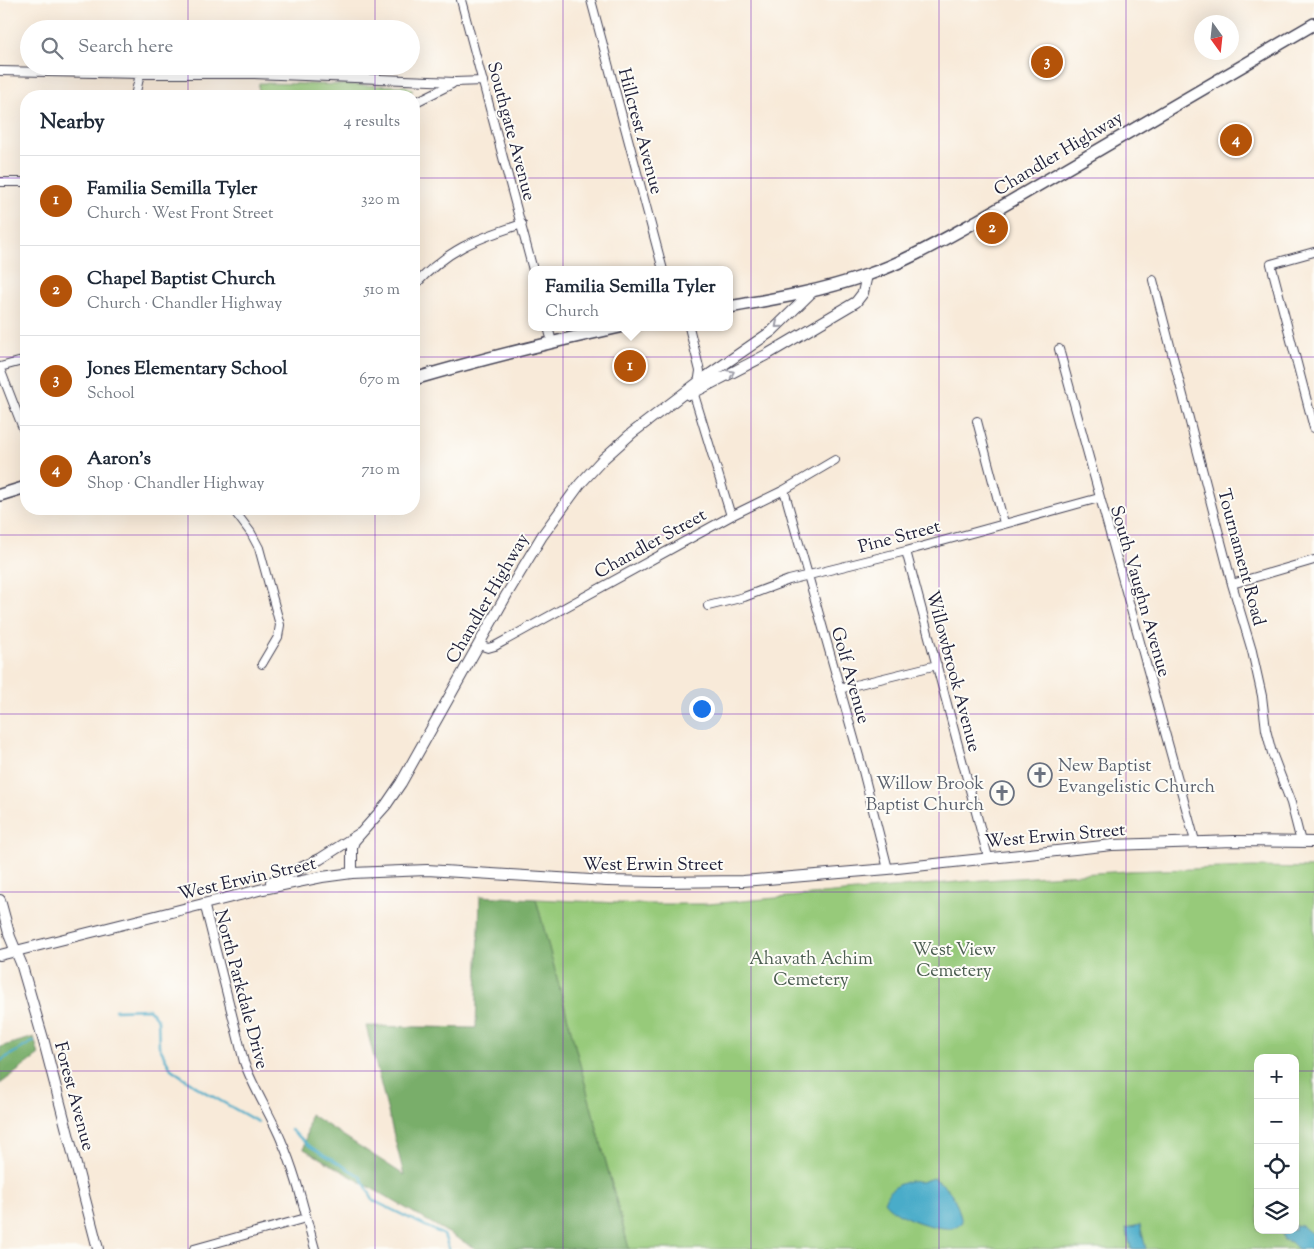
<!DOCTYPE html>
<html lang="en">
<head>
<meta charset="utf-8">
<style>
  :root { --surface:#fff; --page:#f6f6f7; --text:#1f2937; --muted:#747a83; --line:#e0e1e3; --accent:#b45309 }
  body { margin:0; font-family:"Sorts Mill Goudy",serif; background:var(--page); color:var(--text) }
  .controls { position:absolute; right:15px; bottom:15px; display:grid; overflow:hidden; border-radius:10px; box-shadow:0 5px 20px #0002 }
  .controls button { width:45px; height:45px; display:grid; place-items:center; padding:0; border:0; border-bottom:1px solid var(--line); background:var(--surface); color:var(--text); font:25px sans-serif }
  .compass { position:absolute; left:1194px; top:15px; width:45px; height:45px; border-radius:50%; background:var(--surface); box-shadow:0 5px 20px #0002; rotate:165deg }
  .you { position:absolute; left:701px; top:708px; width:18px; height:18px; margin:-12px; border:4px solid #fff; border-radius:50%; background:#1a73e8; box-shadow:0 0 0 8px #1a73e833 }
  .badge { display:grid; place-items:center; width:32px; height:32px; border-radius:50%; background:var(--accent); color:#fff; font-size:16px; font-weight:700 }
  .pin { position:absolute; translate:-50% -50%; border:2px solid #fff; box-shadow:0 1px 5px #0006 }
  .popup { position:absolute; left:528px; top:266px; width:205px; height:65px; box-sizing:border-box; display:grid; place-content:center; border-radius:10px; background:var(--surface); filter:drop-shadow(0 1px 4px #0005); font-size:16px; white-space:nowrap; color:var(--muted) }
  .popup b { font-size:19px; color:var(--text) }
  .popup::after { content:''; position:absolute; left:50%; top:100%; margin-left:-10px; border:10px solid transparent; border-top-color:var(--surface) }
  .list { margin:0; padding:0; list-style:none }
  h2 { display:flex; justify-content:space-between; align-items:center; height:65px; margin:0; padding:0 20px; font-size:21px }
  h2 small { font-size:16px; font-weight:400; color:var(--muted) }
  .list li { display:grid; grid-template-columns:32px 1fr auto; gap:15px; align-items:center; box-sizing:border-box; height:90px; padding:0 20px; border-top:1px solid var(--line) }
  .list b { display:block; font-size:19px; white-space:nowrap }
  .list p { margin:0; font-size:16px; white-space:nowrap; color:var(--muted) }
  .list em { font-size:16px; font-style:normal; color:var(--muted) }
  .icon { flex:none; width:28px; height:28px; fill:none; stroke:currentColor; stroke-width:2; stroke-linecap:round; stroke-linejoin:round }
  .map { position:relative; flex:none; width:1314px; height:1249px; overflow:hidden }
  .search { position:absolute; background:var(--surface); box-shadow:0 5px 20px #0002; left:20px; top:20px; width:400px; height:55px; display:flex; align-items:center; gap:12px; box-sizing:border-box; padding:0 18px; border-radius:28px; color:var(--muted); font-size:19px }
  .panel { position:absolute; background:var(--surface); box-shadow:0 5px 20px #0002; left:20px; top:90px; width:400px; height:425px; border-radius:20px }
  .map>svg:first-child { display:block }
</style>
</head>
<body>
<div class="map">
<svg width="1314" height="1249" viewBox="0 0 1314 1249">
  <rect width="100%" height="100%" fill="#fdfcf7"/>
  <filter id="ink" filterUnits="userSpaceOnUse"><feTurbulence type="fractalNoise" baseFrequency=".02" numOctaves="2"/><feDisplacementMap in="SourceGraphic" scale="10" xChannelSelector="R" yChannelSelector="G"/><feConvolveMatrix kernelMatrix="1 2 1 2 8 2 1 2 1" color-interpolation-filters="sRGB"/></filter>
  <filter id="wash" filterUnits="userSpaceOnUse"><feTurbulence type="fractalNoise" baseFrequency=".0096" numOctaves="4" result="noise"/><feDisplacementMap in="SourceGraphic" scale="20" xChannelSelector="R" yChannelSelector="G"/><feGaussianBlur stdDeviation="1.12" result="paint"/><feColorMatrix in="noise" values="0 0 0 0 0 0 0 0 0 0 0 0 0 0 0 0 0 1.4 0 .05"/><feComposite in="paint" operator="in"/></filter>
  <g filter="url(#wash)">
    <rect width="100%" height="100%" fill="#f8ead9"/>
    <!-- green -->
    <path fill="#97ca7a" stroke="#5c765a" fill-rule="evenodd" d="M259,83L405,86L408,87L412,90V92L406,96H258Z
      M1253,867L1314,868V1249H629L536,899L638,904H708L969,881L1128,871ZM1258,1058H1295V1230H1258Z"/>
    <!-- forest -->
    <path fill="#79ae6a" stroke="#4e6852" d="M480,896L536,899L629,1249H476L304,1149L310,1114L404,1175L366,1026L476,1028Z
      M34,1037L39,1055L0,1084V1047Z"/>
    <!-- water -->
    <path fill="#4aacc9" stroke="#366782" d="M933,1178C953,1189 957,1202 962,1222C959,1224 956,1227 952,1228C934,1230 894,1216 884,1201L890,1191L898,1185L909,1181L921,1182Z
      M1140,1225L1146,1249H1131L1126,1228Z
      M1295,1225L1302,1226L1313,1235L1314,1241L1311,1245V1249H1298L1291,1242L1284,1240L1282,1235L1284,1231L1295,1230Z"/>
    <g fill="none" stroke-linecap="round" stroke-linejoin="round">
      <!-- stream -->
      <path stroke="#4aacc9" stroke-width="2.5" d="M115,1010L149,1009L158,1020L159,1046L171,1069L203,1091L258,1122
        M0,1061L34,1041
        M291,1130L311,1147L360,1176L374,1201L444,1235L449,1249"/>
    </g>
  </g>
  <g filter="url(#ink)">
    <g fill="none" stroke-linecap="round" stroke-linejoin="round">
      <!-- street casing -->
      <g stroke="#424053" stroke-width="10">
        <path id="street" d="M461,0L533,270
          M591,0L663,270
          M0,71L140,74H254L455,82L483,81
          M135,96L140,74
          M414,103L452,84
          M0,182H26
          M1314,252L1271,264L1314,428
          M1153,280L1232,584L1252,651L1262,696L1266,730L1272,753L1291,803L1301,842
          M414,286C448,249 475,239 522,224
          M548,327L552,342
          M689,327L700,371L698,384
          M1059,349L1195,841
          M0,367L26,360
          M0,369L26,436
          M692,388L731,516
          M977,421L1004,523
          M784,490L862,767L888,869
          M233,509L251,533L259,548L280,625L278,637L262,664
          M906,551L988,857
          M1232,584L1314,560
          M708,606L744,597L789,580L906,551L1099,498
          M479,645L488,648L495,646L731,516L784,490L835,460
          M839,689L937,665
          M204,903L244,1062C254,1090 271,1115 282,1142C297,1176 305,1214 315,1249
          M194,1249L306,1218"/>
      </g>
      <!-- secondary casing -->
      <g stroke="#424053" stroke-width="12">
        <path id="secondary" d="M689,395L768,354L856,302L863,293L867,275
          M352,873V847L354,841L386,805L401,783L507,594L542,536L580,484L603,459L632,433L700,381L772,331L813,291
          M271,882L320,859L359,834
          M0,900L10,937L21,963L44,1042L98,1249
          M0,955L263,889L322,877L352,873L427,870L607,881L659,882L743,881L888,869L1112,845L1234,841L1314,842"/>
      </g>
      <!-- primary casing -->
      <g stroke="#424053" stroke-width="14">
        <path id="primary" d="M729,307C775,299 822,291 867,275C905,262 941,241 977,221L1314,24
          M414,379C482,359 551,342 620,327
          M0,495L26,487"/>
      </g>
      <!-- street -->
      <use href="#street" stroke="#fff" stroke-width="8"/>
      <!-- secondary -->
      <use href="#secondary" stroke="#fff" stroke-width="10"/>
      <!-- primary -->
      <use href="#primary" stroke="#fff" stroke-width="11"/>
    </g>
    <!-- one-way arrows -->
    <defs><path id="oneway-chevron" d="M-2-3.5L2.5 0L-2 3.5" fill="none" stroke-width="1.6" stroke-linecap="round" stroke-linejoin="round" transform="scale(1.25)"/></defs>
    <g stroke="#9c9ca7">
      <use href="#oneway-chevron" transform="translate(778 325) rotate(139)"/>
      <use href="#oneway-chevron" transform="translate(731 373) rotate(-26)"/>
    </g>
  </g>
  <!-- grid -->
  <path fill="none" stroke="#7b2cbf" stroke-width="1" stroke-opacity="0.55" d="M188,0V29M375,0V29M563,0V1249M751,0V1249M939,0V1249M1126,0V1249M188,66V96M375,66V96M0,178H26M414,178H1314M0,357H26M414,357H1314M188,509V1249M375,509V1249M0,535H1314M0,714H1314M0,892H1314M0,1071H1258M1295,1071H1314"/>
  <!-- icons -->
  <defs>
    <g id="church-ring" transform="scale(1.25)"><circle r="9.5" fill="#fdfcf7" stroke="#6b7280" stroke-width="1.5"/><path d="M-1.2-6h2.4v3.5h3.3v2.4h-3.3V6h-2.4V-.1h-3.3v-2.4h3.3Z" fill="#6b7280"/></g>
  </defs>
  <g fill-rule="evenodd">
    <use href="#church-ring" x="1040" y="775"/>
    <use href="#church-ring" x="1002" y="793"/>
  </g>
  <g text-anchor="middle" stroke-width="4" stroke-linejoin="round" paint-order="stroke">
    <!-- street labels -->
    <g font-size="18" fill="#22223b" stroke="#fdfcf7">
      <text transform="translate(512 131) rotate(75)" y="6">Southgate Avenue</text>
      <text transform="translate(641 131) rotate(75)" y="6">Hillcrest Avenue</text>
      <text transform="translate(1058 153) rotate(-31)" y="6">Chandler Highway</text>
      <text transform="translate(899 536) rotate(-15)" y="6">Pine Street</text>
      <text transform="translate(650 543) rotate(-29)" y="6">Chandler Street</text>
      <text transform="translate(1242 557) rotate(75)" y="6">Tournament Road</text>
      <text transform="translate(1141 591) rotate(74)" y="6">South Vaughn Avenue</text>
      <text transform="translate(487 598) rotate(-60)" y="6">Chandler Highway</text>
      <text transform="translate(954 671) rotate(75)" y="6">Willowbrook Avenue</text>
      <text transform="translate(851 675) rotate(74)" y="6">Golf Avenue</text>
      <text transform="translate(1055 835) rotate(-5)" y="6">West Erwin Street</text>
      <text x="653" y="870">West Erwin Street</text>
      <text transform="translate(247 878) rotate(-13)" y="6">West Erwin Street</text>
      <text transform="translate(242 989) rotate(75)" y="6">North Parkdale Drive</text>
      <text transform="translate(75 1096) rotate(75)" y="6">Forest Avenue</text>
    </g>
    <!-- worship labels -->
    <g font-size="18" fill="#5b616d" stroke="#fdfcf7" text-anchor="start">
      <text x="1058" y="771">New Baptist<tspan x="1058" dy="21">Evangelistic Church</tspan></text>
      <text x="984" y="789" text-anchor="end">Willow Brook<tspan x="984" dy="21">Baptist Church</tspan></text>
    </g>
    <!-- park labels -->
    <g font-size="18" fill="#4b5d51" stroke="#fdfcf7">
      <text x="954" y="955">West View<tspan x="954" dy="21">Cemetery</tspan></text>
      <text x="811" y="964">Ahavath Achim<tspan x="811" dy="21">Cemetery</tspan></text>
    </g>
  </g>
</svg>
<div class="controls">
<button>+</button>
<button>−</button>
<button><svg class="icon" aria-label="locate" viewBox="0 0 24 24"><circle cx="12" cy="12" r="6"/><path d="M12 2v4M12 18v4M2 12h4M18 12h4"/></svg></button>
<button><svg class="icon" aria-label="layers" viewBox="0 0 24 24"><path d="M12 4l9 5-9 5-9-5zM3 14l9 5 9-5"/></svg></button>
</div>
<svg class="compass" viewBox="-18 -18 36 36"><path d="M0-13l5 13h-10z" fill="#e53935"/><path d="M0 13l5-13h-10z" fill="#747a83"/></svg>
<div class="you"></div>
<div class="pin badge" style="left:630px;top:366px">1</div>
<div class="popup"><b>Familia Semilla Tyler</b>Church</div>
<div class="pin badge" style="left:992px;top:228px">2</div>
<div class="pin badge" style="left:1047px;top:62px">3</div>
<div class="pin badge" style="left:1236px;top:140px">4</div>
<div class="search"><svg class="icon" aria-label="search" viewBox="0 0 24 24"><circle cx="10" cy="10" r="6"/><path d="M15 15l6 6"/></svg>Search here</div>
<section class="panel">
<h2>Nearby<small>4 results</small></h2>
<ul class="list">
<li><span class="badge">1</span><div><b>Familia Semilla Tyler</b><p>Church · West Front Street</p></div><em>320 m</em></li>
<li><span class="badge">2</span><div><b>Chapel Baptist Church</b><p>Church · Chandler Highway</p></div><em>510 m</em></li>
<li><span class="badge">3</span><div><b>Jones Elementary School</b><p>School</p></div><em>670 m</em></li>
<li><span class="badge">4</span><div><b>Aaron's</b><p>Shop · Chandler Highway</p></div><em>710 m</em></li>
</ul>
</section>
</div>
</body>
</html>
